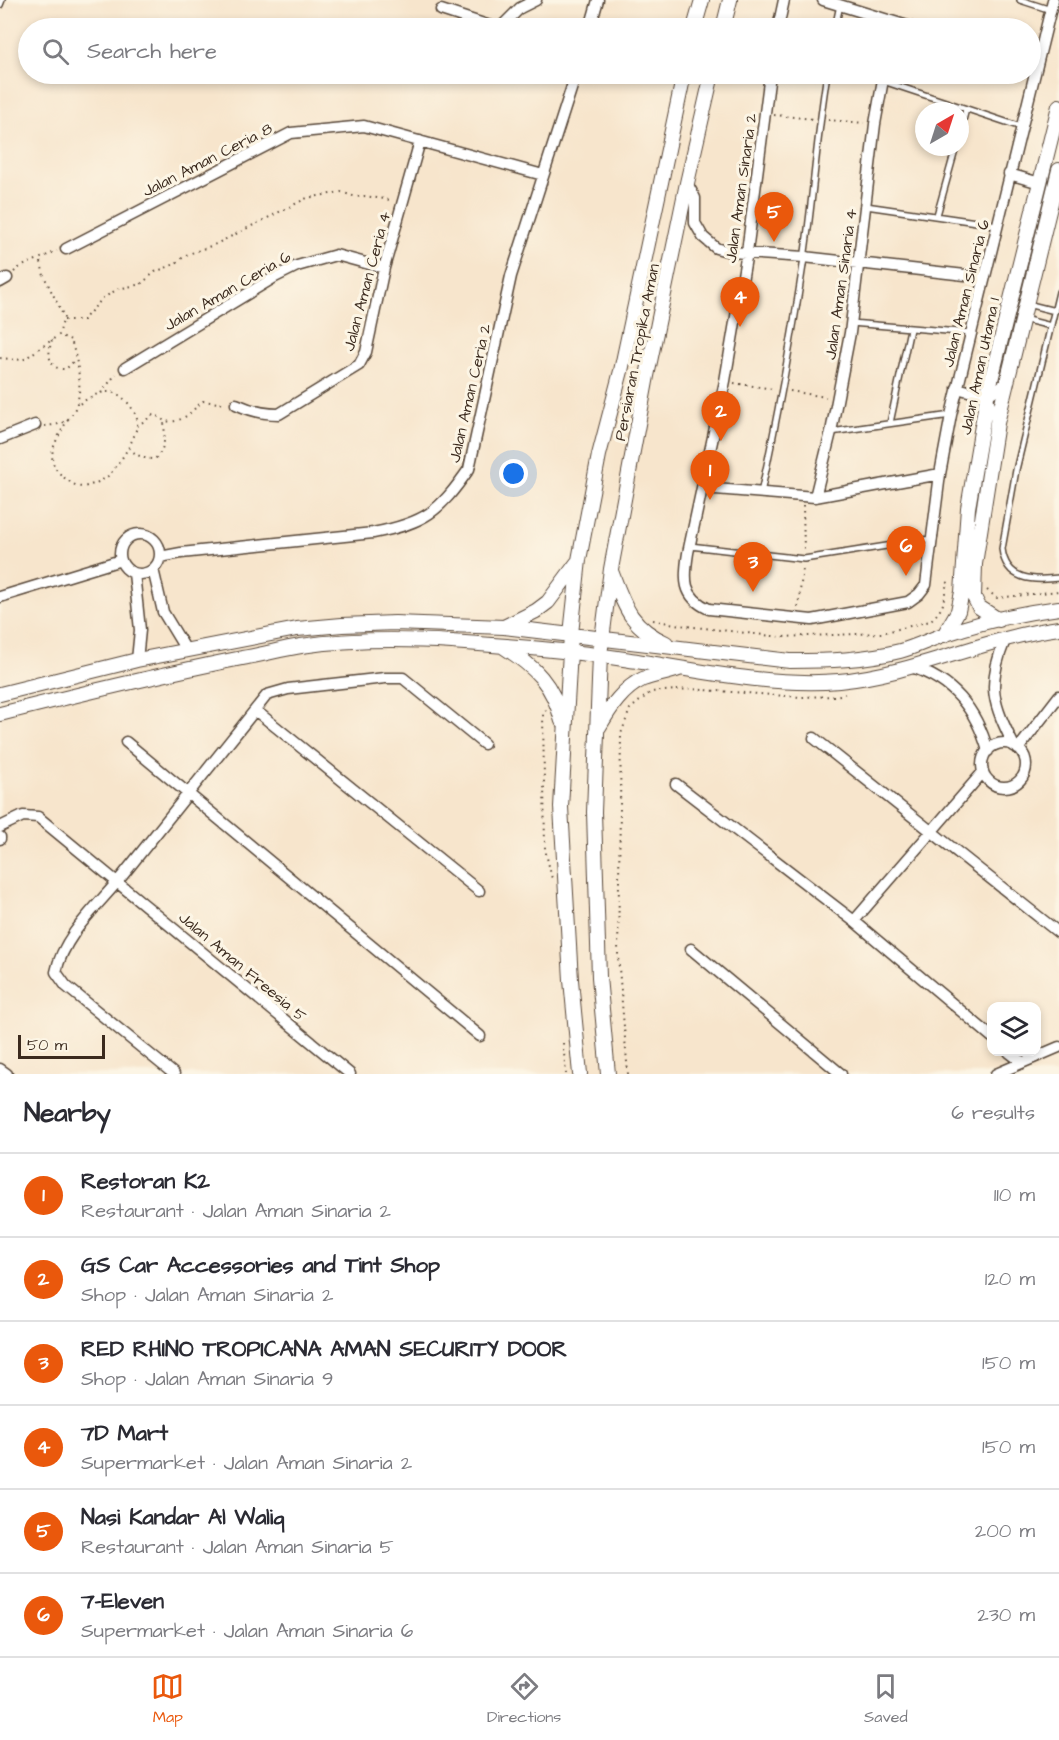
<!DOCTYPE html>
<html lang="en">
<head>
<meta charset="utf-8">
<style>
  :root { --surface:#fff; --page:#f7f7f7; --text:#2b2b33; --muted:#7c7c81; --line:#e1e1e2; --accent:#ea580c }
  body { margin:0; font-family:"Architects Daughter",sans-serif; background:var(--page); color:var(--text) }
  .controls { position:absolute; right:18px; bottom:18px; display:grid; overflow:hidden; border-radius:12px; box-shadow:0 3px 9px #0003 }
  .controls button { width:54px; height:54px; display:grid; place-items:center; padding:0; border:0; border-bottom:2px solid var(--line); background:var(--surface); color:var(--text); font:30px sans-serif }
  .compass { position:absolute; left:915px; top:102px; width:54px; height:54px; border-radius:50%; background:var(--surface); box-shadow:0 3px 9px #0003; rotate:39deg }
  .scale { position:absolute; left:18px; bottom:15px; width:87px; box-sizing:border-box; padding-left:6px; border:3px solid #3b2a1e; border-top:0; font-size:16px; line-height:21px; white-space:nowrap; color:#3b2a1e; -webkit-text-stroke:4px #fcf5e5; paint-order:stroke }
  .you { position:absolute; left:514px; top:474px; width:21px; height:21px; margin:-15px; border:4px solid #fff; border-radius:50%; background:#1a73e8; box-shadow:0 0 0 9px #1a73e833 }
  .badge { display:grid; place-items:center; width:39px; height:39px; border-radius:50%; background:var(--accent); color:#fff; font-size:20px; font-weight:700 }
  .pin { position:absolute; translate:-50% -50px; filter:drop-shadow(0 2px 3px #0008) }
  .pin::after { content:''; position:absolute; top:32px; width:21px; height:18px; background:inherit; clip-path:polygon(0 0,100% 0,50% 100%) }
  .list { margin:0; padding:0; list-style:none }
  h2 { display:flex; justify-content:space-between; align-items:center; height:78px; margin:0; padding:0 24px; font-size:26px }
  h2 small { font-size:20px; font-weight:400; color:var(--muted) }
  .list li { display:grid; grid-template-columns:39px 1fr auto; gap:18px; align-items:center; box-sizing:border-box; height:84px; padding:0 24px; border-top:2px solid var(--line) }
  .list b { display:block; font-size:22px; white-space:nowrap }
  .list p { margin:0; font-size:20px; white-space:nowrap; color:var(--muted) }
  .list em { font-size:20px; font-style:normal; color:var(--muted) }
  .icon { flex:none; width:33px; height:33px; fill:none; stroke:currentColor; stroke-width:2; stroke-linecap:round; stroke-linejoin:round }
  .map { position:relative; flex:none; width:1059px; height:1074px; overflow:hidden }
  .search { position:absolute; background:var(--surface); box-shadow:0 3px 9px #0003; left:18px; right:18px; top:18px; height:66px; display:flex; align-items:center; gap:15px; box-sizing:border-box; padding:0 21px; border-radius:33px; color:var(--muted); font-size:22px }
  .sheet { height:582px; background:var(--surface) }
  nav { display:flex; justify-content:space-around; align-items:center; box-sizing:border-box; height:84px; border-top:2px solid var(--line); background:var(--surface); font-size:16px; color:var(--muted) }
  nav a { display:grid; justify-items:center; gap:3px }
  nav .on { color:var(--accent) }
  .map>svg:first-child { display:block }
</style>
</head>
<body>
<div class="map">
<svg width="1059" height="1074" viewBox="0 0 1059 1074">
  <rect width="100%" height="100%" fill="#fcf5e5"/>
  <filter id="ink" filterUnits="userSpaceOnUse"><feTurbulence type="fractalNoise" baseFrequency=".0167" numOctaves="2"/><feDisplacementMap in="SourceGraphic" scale="12" xChannelSelector="R" yChannelSelector="G"/><feConvolveMatrix kernelMatrix="1 2 1 2 8 2 1 2 1" color-interpolation-filters="sRGB"/></filter>
  <filter id="wash" filterUnits="userSpaceOnUse"><feTurbulence type="fractalNoise" baseFrequency=".008" numOctaves="4" result="noise"/><feDisplacementMap in="SourceGraphic" scale="24" xChannelSelector="R" yChannelSelector="G"/><feGaussianBlur stdDeviation="1.35" result="paint"/><feColorMatrix in="noise" values="0 0 0 0 0 0 0 0 0 0 0 0 0 0 0 0 0 1.4 0 .05"/><feComposite in="paint" operator="in"/></filter>
  <g filter="url(#wash)">
    <rect width="100%" height="100%" fill="#f7e5cc"/>
  </g>
  <g filter="url(#ink)">
    <g fill="none" stroke-linecap="round" stroke-linejoin="round">
      <!-- lane casing -->
      <g stroke="#574638" stroke-width="8">
        <path id="lane" d="M1020,0L1051,10
          M0,5L2,0
          M835,28L840,5
          M883,81L1021,127
          M960,132L966,109
          M866,206L997,225
          M937,215L956,147
          M1059,292L1016,470L1002,549C1006,581 1033,581 1059,578
          M1027,304L1055,311
          M1023,319L1051,326
          M851,323L971,333
          M890,423L910,329
          M831,432L951,415
          M761,493C778,415 792,337 804,259C813,198 817,135 827,74
          M690,546L804,559L931,539"/>
      </g>
      <!-- street casing -->
      <g stroke="#574638" stroke-width="13">
        <path id="street" d="M823,0L914,28
          M441,10L496,28
          M500,28L520,8L536,0
          M590,28L598,0
          M778,28L784,0
          M770,74L747,252L725,381L688,553C684,578 682,597 709,609L812,620L908,602L919,594L926,585L940,474L951,415L1053,0
          M1009,174L1040,183
          M687,183L695,198V223L703,237L716,248L731,252L804,257L983,277
          M66,249L291,133L364,126L543,175
          M0,282L7,278
          M125,368L275,277L297,266L336,255L384,268
          M957,388L987,396
          M236,404C251,411 263,414 279,414L359,365L366,352L384,268L420,141
          M997,423L987,396L1007,382
          M0,439L35,425
          M703,488L815,497L940,474
          M815,497L831,432L850,333L875,124L884,74
          M120 554a20 20 0 1 1 40 0a20 20 0 1 1-40 0Z
          M160,557L181,553L373,533C425,523 439,512 469,469L511,276L576,74
          M153,569L163,612L186,650
          M134,573L140,630L137,660
          M0,597L121,560
          M1005,640C986,686 993,703 1014,746
          M911,667C953,680 976,709 988,751
          M255,710L479,891
          M814,738L1059,933
          M126,742L480,1036
          M982 765a22 22 0 1 1 44 0a22 22 0 1 1-44 0Z
          M1018,749L1059,696
          M676,784L854,921L992,1037
          M0,827L23,816L38,817L350,1074
          M0,837V839
          M854,921L983,772
          M691,949L841,1074
          M1009,1052L1022,1062
          M0,1069L7,1074
          M174,1074L66,986L56,972C64,934 99,905 123,875C171,815 219,755 267,695L288,689L385,678H403L484,744
          M996,1074L1059,1047"/>
      </g>
      <!-- secondary casing -->
      <g stroke="#574638" stroke-width="16">
        <path id="secondary" d="M694,28L702,0
          M723,28L730,0
          M611,571C624,605 630,627 666,643
          M999,620L979,607L974,597L975,564L997,423L1059,170
          M504,627L536,611L548,602L577,563
          M944,635L958,611L962,592L968,508L987,396L1059,106
          M504,647C535,667 553,684 562,721
          M0,694L137,660L297,629L342,625L395,623L504,627L790,661C827,661 864,660 900,651C915,647 929,640 943,635C980,622 1020,613 1059,608
          M0,714C80,694 161,674 242,658C262,655 281,649 301,646C350,639 402,639 452,642C509,646 567,650 624,659C690,669 772,687 839,681C914,674 984,638 1059,628
          M599,727C610,708 623,688 643,679C655,675 668,673 679,669
          M580,1074L571,980L561,807L571,634L579,560L599,455L621,371L684,74
          M608,1074L599,977L594,812L600,655L611,569L647,376L687,183L712,74"/>
      </g>
      <!-- path -->
      <path stroke="#574638" stroke-width="2" stroke-dasharray="1.5 4.5" stroke-linecap="butt" d="M774,115L813,119
        M828,120L864,123
        M14,272L20,267L57,251
        M64,320H83L103,298L118,289L141,284L155,272L175,264L186,255L216,244L307,198L341,192L356,197L364,196L391,200
        M52,340C47,354 48,370 66,369L75,360
        M0,358L23,360L59,335L64,317L44,276L40,258
        M734,383L773,389
        M790,391L826,397
        M101,393L116,374
        M68,419C55,443 41,460 66,479C73,484 79,489 87,486C94,484 102,481 108,476C118,466 140,434 137,419C136,414 132,408 128,403C111,383 95,394 76,406
        M45,426C52,425 62,425 68,419C87,399 78,363 71,340L59,335
        M137,426L153,415L160,417L164,421C183,424 190,412 203,401L226,404
        M129,448C137,456 143,459 155,459C166,448 165,436 164,421
        M803,505L804,551
        M987,590L997,598L1059,591
        M798,607L803,568
        M653,620L686,626L781,637L882,633L930,621L939,612L943,604L947,582L950,584
        M546,710L543,713L545,849L552,879
        M563,1043L566,1074
        M628,1074L618,956L621,734L630,709L651,692L690,689L801,697L835,696L845,694"/>
      <!-- lane -->
      <use href="#lane" stroke="#fff" stroke-width="5"/>
      <!-- street -->
      <use href="#street" stroke="#fff" stroke-width="10"/>
      <!-- secondary -->
      <use href="#secondary" stroke="#fff" stroke-width="14"/>
    </g>
  </g>
  <g text-anchor="middle" stroke-width="6" stroke-linejoin="round" paint-order="stroke">
    <!-- street labels -->
    <g font-size="16" fill="#3b2a1e" stroke="#fcf5e5">
      <text transform="translate(207 159) rotate(-27)" y="6">Jalan Aman Ceria 8</text>
      <text transform="translate(740 188) rotate(-82)" y="6">Jalan Aman Sinaria 2</text>
      <text transform="translate(366 281) rotate(-75)" y="6">Jalan Aman Ceria 4</text>
      <text transform="translate(840 284) rotate(-82)" y="6">Jalan Aman Sinaria 4</text>
      <text transform="translate(227 290) rotate(-30)" y="6">Jalan Aman Ceria 6</text>
      <text transform="translate(965 293) rotate(-76)" y="6">Jalan Aman Sinaria 6</text>
      <text transform="translate(636 352) rotate(-79)" y="6">Persiaran Tropika Aman</text>
      <text transform="translate(979 366) rotate(-78)" y="6">Jalan Aman Utama 1</text>
      <text transform="translate(469 393) rotate(-77)" y="6">Jalan Aman Ceria 2</text>
      <text transform="translate(243 966) rotate(40)" y="6">Jalan Aman Freesia 5</text>
    </g>
  </g>
</svg>
<div class="controls">
<button><svg class="icon" aria-label="layers" viewBox="0 0 24 24"><path d="M12 4l9 5-9 5-9-5zM3 14l9 5 9-5"/></svg></button>
</div>
<svg class="compass" viewBox="-18 -18 36 36"><path d="M0-13l5 13h-10z" fill="#e53935"/><path d="M0 13l5-13h-10z" fill="#7c7c81"/></svg>
<div class="scale">50 m</div>
<div class="you"></div>
<div class="pin badge" style="left:710px;top:500px">1</div>
<div class="pin badge" style="left:721px;top:441px">2</div>
<div class="pin badge" style="left:753px;top:592px">3</div>
<div class="pin badge" style="left:740px;top:327px">4</div>
<div class="pin badge" style="left:774px;top:242px">5</div>
<div class="pin badge" style="left:906px;top:576px">6</div>
<div class="search"><svg class="icon" aria-label="search" viewBox="0 0 24 24"><circle cx="10" cy="10" r="6"/><path d="M15 15l6 6"/></svg>Search here</div>
</div>
<section class="sheet">
<h2>Nearby<small>6 results</small></h2>
<ul class="list">
<li><span class="badge">1</span><div><b>Restoran K2</b><p>Restaurant · Jalan Aman Sinaria 2</p></div><em>110 m</em></li>
<li><span class="badge">2</span><div><b>GS Car Accessories and Tint Shop</b><p>Shop · Jalan Aman Sinaria 2</p></div><em>120 m</em></li>
<li><span class="badge">3</span><div><b>RED RHINO TROPICANA AMAN SECURITY DOOR</b><p>Shop · Jalan Aman Sinaria 9</p></div><em>150 m</em></li>
<li><span class="badge">4</span><div><b>7D Mart</b><p>Supermarket · Jalan Aman Sinaria 2</p></div><em>150 m</em></li>
<li><span class="badge">5</span><div><b>Nasi Kandar Al Waliq</b><p>Restaurant · Jalan Aman Sinaria 5</p></div><em>200 m</em></li>
<li><span class="badge">6</span><div><b>7-Eleven</b><p>Supermarket · Jalan Aman Sinaria 6</p></div><em>230 m</em></li>
</ul>
</section>
<nav>
<a class="on"><svg class="icon" aria-label="map" viewBox="0 0 24 24"><path d="M3 6l6-2 6 2 6-2v14l-6 2-6-2-6 2zM9 4v14M15 6v14"/></svg>Map</a>
<a><svg class="icon" aria-label="directions" viewBox="0 0 24 24"><path d="M12 3l9 9-9 9-9-9zM9 14v-3h6M13 9l2 2-2 2"/></svg>Directions</a>
<a><svg class="icon" aria-label="saved" viewBox="0 0 24 24"><path d="M7 4h10v16l-5-4-5 4z"/></svg>Saved</a>
</nav>
</body>
</html>
